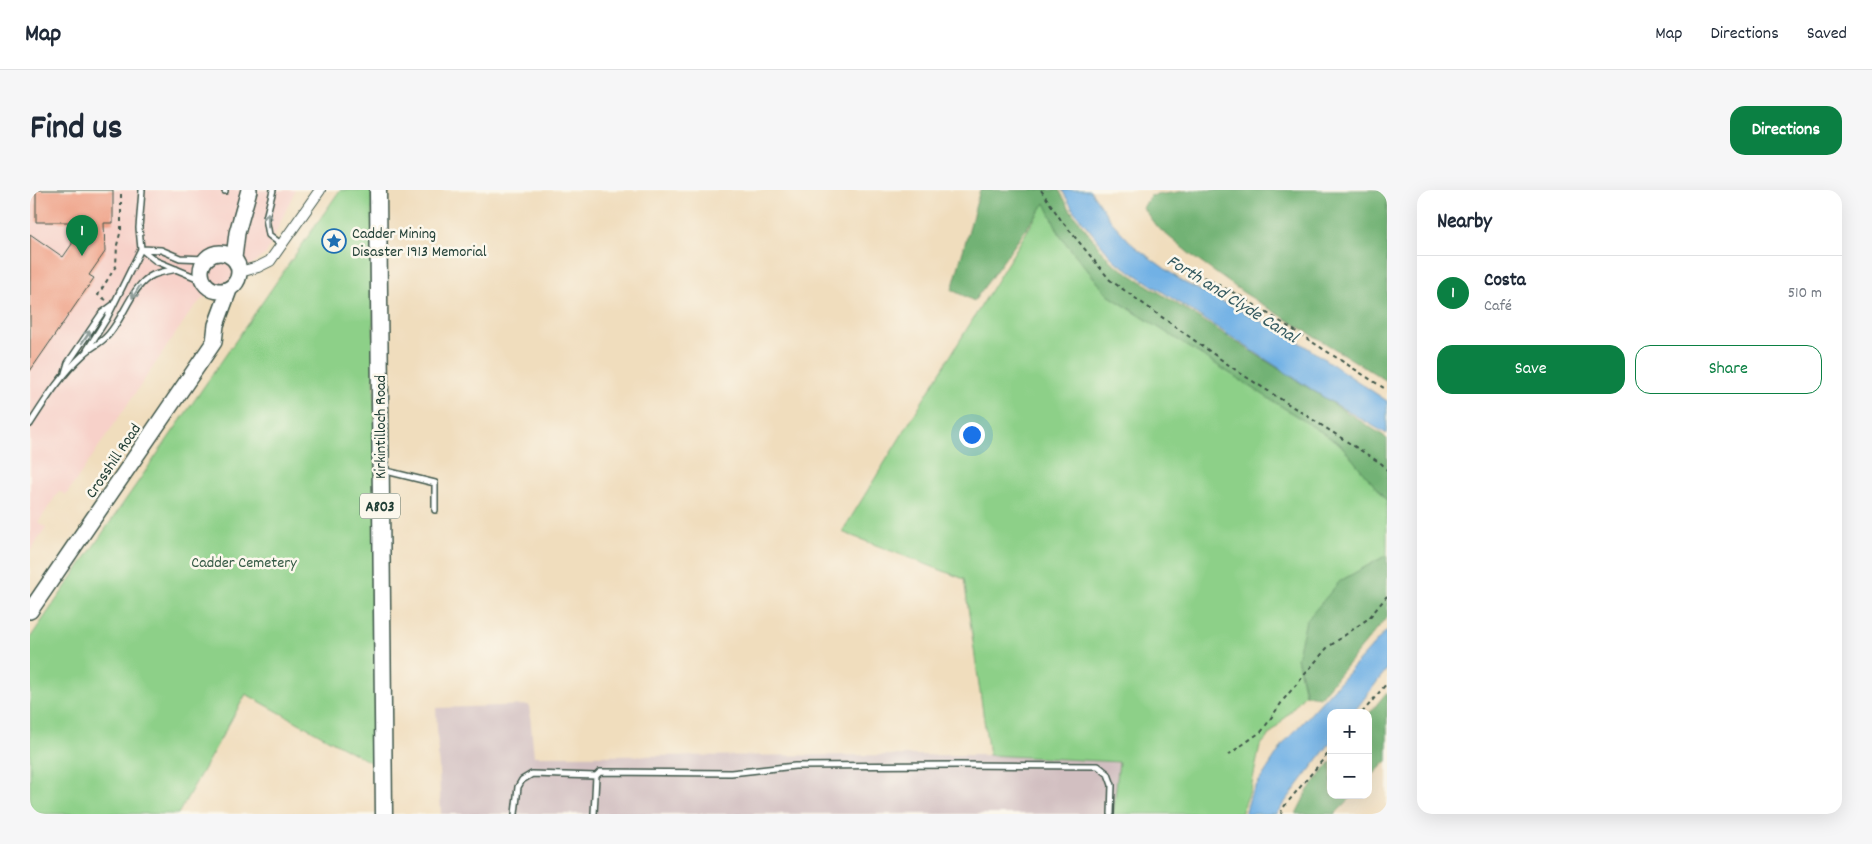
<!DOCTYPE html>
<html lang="en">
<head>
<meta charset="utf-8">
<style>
  :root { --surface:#fff; --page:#f6f6f7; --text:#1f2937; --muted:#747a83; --line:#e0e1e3; --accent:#0b8043 }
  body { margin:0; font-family:Dekko,sans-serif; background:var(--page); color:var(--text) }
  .controls { position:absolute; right:15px; bottom:15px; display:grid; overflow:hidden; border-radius:10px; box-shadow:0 5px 20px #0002 }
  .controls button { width:45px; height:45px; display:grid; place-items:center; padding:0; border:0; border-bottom:1px solid var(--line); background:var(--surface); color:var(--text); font:25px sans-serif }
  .you { position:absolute; left:941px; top:244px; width:18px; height:18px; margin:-12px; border:4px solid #fff; border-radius:50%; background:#1a73e8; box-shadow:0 0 0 8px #1a73e833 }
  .badge { display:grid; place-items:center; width:32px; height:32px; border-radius:50%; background:var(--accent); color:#fff; font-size:16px; font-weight:700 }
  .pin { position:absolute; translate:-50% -41px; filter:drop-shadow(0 1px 2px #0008) }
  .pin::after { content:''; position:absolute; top:26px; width:18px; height:15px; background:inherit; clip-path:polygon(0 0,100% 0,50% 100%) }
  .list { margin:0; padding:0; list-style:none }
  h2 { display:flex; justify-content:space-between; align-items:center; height:65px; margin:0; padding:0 20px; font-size:21px }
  h2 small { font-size:16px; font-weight:400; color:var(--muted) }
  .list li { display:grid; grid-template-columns:32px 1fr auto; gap:15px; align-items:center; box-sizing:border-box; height:75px; padding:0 20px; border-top:1px solid var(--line) }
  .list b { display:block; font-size:19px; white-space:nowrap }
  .list p { margin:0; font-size:16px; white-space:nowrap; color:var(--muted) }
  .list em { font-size:16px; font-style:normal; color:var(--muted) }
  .actions { display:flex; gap:10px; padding:15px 20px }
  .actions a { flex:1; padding:11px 0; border:1px solid var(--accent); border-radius:15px; text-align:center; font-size:18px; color:var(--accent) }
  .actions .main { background:var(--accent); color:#fff }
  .map { position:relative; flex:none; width:1357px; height:624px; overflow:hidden; border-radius:15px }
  header { display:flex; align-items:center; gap:30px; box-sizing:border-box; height:70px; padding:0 25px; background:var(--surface); border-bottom:1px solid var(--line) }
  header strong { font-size:24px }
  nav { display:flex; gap:28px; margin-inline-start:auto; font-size:18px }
  .intro { display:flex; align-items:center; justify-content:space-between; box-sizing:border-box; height:120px; padding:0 30px }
  h1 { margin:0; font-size:35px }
  .button { padding:12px 22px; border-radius:15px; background:var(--accent); color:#fff; font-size:18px; font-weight:700 }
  main { display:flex; gap:30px; padding:0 30px }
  aside { flex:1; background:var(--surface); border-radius:15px; box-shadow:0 5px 20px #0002 }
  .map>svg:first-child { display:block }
</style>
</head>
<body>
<header>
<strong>Map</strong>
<nav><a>Map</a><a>Directions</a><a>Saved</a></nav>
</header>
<div class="intro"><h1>Find us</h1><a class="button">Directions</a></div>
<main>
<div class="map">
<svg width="1357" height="624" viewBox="0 0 1357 624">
  <rect width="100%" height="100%" fill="#fbf7ec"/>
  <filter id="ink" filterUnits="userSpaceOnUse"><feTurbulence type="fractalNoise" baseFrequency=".02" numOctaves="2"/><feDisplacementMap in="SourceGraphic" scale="10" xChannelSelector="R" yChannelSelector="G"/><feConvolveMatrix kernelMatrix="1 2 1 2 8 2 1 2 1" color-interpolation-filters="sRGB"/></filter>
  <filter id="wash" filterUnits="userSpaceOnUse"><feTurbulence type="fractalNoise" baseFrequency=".0096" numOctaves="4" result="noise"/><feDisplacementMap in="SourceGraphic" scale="20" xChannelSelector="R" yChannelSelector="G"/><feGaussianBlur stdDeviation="1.12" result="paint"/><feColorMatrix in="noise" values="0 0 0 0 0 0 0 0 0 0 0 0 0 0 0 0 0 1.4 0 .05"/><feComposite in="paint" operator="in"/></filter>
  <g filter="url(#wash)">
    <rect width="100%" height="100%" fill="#f0ddbd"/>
    <!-- built -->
    <path fill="#f7d1c9" d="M0,0H265L236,64L171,110L161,121L36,305L29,301L8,333L16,338L0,361Z"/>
    <!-- industrial -->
    <path fill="#d2bfc1" d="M499,515L504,566L959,565L1098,573L1093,624H411L406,518Z"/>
    <!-- green -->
    <path fill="#8dd088" stroke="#56865e" d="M310,0H342L349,577L216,504L148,624H0V448Z
      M1015,12L1031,47L1078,105L1310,254L1357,311V365L1310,391L1267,468L1275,504L1230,556L1221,598L1211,624H1083L1089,572L959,565L934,389L812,342Z"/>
    <!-- forest -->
    <path fill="#72b274" stroke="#487854" d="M950,0H1029L1041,21L1081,72L1354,246L1357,249V311L1310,254L1078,105L1031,47L1015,13L944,111L922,100Z
      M1162,0H1357V191L1214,103L1166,69L1126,36L1113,18L1120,6Z
      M1357,365V427L1290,507L1276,505L1267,468L1276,431L1310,391Z
      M1357,502V571L1338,590V525Z
      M1301,572V605H1324L1305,624H1266L1278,600Z"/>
    <!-- water -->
    <path fill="#71b1e5" stroke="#48778c" d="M1032,0H1060L1081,31L1104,56L1153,92L1257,144L1357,211V244L1295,208L1085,71L1044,21Z
      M1357,440V479L1323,523H1301V552L1246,624H1215L1221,604L1254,553Z"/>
    <g id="blocks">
      <!-- building -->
      <path fill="#efa288" d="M6,0H83V33H74L75,62L59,85L64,88L0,181V44L33,67L42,54V32H6Z"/>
    </g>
  </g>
  <g filter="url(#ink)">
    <use href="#blocks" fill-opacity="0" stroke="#3e5549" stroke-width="1"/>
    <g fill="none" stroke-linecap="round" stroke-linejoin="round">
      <!-- service casing -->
      <g stroke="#3e5549" stroke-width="8">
        <path id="service" d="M243,0L236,28L239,45L252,55
          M195,1V0
          M111,59L126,71L172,90
          M112,59L131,60L150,68L176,69
          M57,160L77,128L111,59L109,38L112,0
          M35,183L38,173L72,123L83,115
          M0,234C16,209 31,185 54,164C60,158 69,154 75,148C93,132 101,95 123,85C130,82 139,81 146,79
          M352,280L405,293V320
          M566,586L570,582L701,583L765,576L927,575L1068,576L1078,584L1082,595L1081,624
          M485,624L488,597L492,590L502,584L566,586L564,624"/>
      </g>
      <!-- minor casing -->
      <g stroke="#3e5549" stroke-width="12">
        <path id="minor" d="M210,82L228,77L240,71L290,0"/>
      </g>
      <!-- secondary casing -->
      <g stroke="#3e5549" stroke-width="18">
        <path id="secondary" d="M171 82a19 19 0 1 1 38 0a19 19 0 1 1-38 0Z
          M204,68L207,43L219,0
          M0,421L184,152L186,135L199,100"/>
      </g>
      <!-- primary casing -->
      <g stroke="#3e5549" stroke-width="19">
        <path id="primary" d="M348,0L354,624"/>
      </g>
      <!-- path -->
      <path stroke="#3e5549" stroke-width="2" stroke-dasharray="4 4" stroke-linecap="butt" d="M1011,0L1031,30L1080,90L1210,183L1352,274L1357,280
        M1152,76L1212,107L1357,200
        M76,110L68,105L86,76L87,55L91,40V0
        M1332,523L1357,493
        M1198,565L1232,541L1254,509L1297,458L1339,428L1357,406
        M1251,624L1252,619L1301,560"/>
      <!-- service -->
      <use href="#service" stroke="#fff" stroke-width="5"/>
      <!-- minor -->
      <use href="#minor" stroke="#fff" stroke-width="10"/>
      <!-- secondary -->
      <use href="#secondary" stroke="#fff" stroke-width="15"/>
      <!-- primary -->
      <use href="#primary" stroke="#fff" stroke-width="16"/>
    </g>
    <!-- one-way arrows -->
    <defs><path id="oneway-shaft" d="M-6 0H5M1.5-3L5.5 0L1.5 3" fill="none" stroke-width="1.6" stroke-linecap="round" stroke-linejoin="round" transform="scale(1.25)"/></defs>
    <g stroke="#8f9e9a">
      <use href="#oneway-shaft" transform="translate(238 30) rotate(-91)"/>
      <use href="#oneway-shaft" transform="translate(106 102) rotate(122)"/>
      <use href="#oneway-shaft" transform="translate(56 147) rotate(-56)"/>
    </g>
  </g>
  <!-- icons -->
  <defs>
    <g id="sight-ring" transform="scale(1.25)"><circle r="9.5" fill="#fbf7ec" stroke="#1f6fb2" stroke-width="1.5"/><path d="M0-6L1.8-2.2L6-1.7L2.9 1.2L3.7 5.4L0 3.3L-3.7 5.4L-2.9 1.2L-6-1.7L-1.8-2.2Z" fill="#1f6fb2"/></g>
  </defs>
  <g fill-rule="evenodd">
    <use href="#sight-ring" x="304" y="51"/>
  </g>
  <g text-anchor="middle" stroke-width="5" stroke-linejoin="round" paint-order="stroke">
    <!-- shield labels -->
    <rect fill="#fbf7ec" stroke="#61756b" stroke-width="1" x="330" y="303.5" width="40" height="25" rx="4"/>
    <g font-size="15" font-weight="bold" fill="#1f3d34">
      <text x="350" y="321">A803</text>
    </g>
    <!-- poi labels -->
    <g font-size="16" fill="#1f3d34" stroke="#fbf7ec" text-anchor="start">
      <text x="322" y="48">Cadder Mining<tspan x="322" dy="18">Disaster 1913 Memorial</tspan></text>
    </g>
    <!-- street labels -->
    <g font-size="16" fill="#1f3d34" stroke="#fbf7ec">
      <text transform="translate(349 237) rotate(-90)" y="6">Kirkintilloch Road</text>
      <text transform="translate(82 270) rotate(-56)" y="6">Crosshill Road</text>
    </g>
    <!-- park labels -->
    <g font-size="16" fill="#355a45" stroke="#fbf7ec">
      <text x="214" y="377">Cadder Cemetery</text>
    </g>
    <!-- water labels -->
    <g font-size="18" font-style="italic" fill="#345a60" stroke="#fbf7ec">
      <text transform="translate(1203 108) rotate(32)" y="6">Forth and Clyde Canal</text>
    </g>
  </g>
</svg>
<div class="controls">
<button>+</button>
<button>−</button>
</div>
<div class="you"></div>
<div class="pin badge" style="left:52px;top:66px">1</div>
</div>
<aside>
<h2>Nearby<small></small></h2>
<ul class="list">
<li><span class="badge">1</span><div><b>Costa</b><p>Café</p></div><em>510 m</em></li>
</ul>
<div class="actions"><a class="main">Save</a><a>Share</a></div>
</aside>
</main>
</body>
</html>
